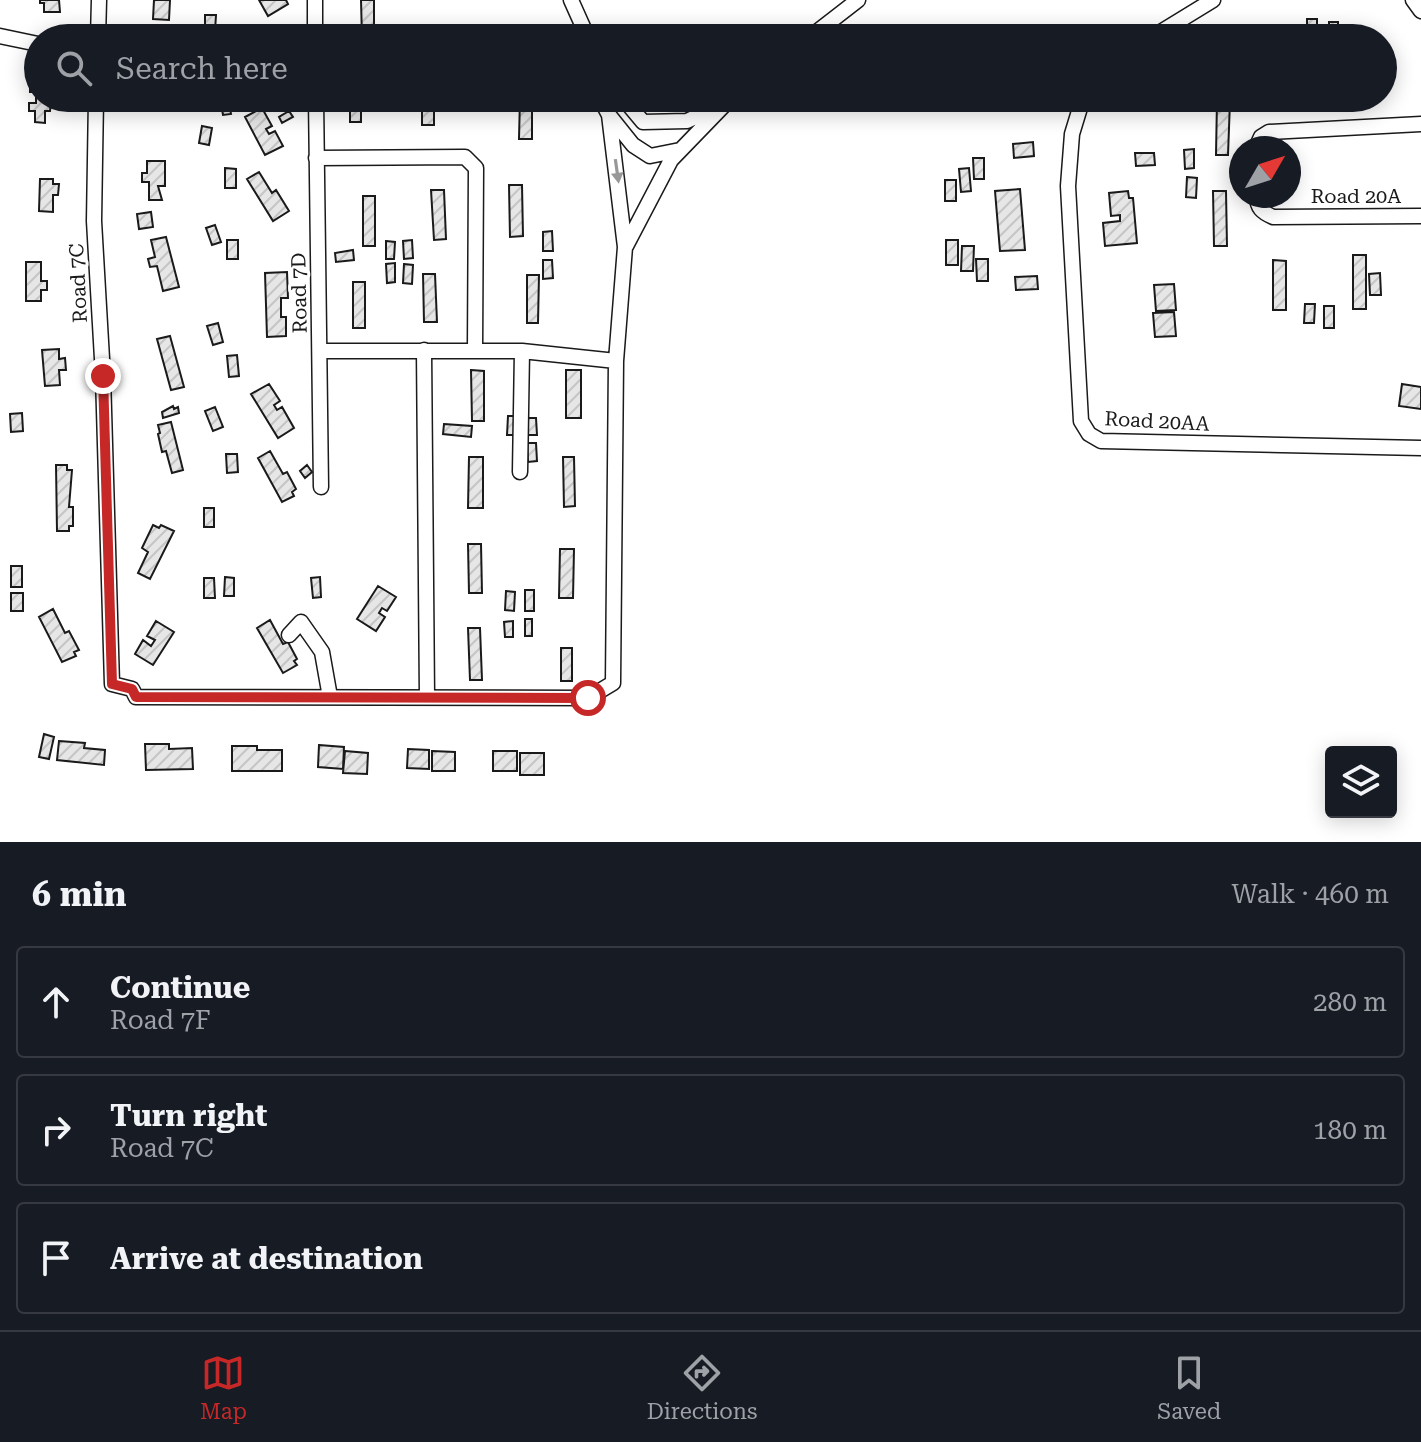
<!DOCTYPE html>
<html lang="en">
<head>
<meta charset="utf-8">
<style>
  :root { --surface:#171b24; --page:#20242c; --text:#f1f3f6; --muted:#9ea1a6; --line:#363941; --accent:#c62828 }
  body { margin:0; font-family:"Roboto Serif",serif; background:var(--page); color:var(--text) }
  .controls { position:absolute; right:24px; bottom:24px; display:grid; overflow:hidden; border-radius:8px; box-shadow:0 4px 20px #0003 }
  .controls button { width:72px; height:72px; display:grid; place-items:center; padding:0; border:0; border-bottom:2px solid var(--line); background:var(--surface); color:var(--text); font:40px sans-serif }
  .compass { position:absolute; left:1229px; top:136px; width:72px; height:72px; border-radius:50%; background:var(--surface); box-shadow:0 4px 20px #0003; rotate:51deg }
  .stop { position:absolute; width:24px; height:24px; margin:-18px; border:6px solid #c62828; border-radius:50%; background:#fff }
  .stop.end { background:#c62828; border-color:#fff; box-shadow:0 2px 8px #0008 }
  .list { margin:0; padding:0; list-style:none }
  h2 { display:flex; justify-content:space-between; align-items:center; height:104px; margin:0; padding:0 32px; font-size:34px }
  h2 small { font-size:26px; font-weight:400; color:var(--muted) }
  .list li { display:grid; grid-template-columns:52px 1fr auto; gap:24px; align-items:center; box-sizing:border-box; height:112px; margin:0 16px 16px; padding:0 16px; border:2px solid var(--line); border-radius:8px }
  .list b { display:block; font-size:30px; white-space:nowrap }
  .list p { margin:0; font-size:26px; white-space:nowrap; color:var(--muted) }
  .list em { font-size:26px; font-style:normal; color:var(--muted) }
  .icon { flex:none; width:44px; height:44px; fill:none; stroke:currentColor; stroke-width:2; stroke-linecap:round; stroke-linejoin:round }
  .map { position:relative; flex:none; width:1421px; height:842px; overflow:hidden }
  .search { position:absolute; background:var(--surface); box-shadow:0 4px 20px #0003; left:24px; right:24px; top:24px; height:88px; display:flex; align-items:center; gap:20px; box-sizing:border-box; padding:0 28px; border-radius:44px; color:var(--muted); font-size:30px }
  .sheet { height:488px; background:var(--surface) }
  nav { display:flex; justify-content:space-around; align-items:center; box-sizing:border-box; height:112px; border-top:2px solid var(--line); background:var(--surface); font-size:22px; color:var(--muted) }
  nav a { display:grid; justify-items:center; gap:4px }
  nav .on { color:var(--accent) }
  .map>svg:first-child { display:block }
</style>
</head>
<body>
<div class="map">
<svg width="1421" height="842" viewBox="0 0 1421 842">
  <defs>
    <pattern id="building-hatch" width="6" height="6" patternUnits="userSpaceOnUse" patternTransform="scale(2)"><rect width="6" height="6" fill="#e6e6e6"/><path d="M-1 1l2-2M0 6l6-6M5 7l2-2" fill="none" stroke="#c5c5c5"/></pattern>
  </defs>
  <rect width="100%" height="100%" fill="#fff"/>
  <!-- building -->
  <path fill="url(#building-hatch)" stroke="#1a1a1a" stroke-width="2" d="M40,0H59L60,12H44V3H40Z
    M154,0H170L169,20L153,19Z
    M259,0H286L288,4L268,16Z
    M361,0H374V38H362Z
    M205,15H216L215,31L205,30Z
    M1307,19H1317V38L1307,37Z
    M1329,22H1338V38H1329Z
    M225,27H234V38H225Z
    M30,81L38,82V98L51,101L50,111H45V123L35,122V111H29V103H36V92H30Z
    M165,98H179V102L165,103Z
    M220,98H228L231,114L223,115Z
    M350,98H361V122H350Z
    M422,98H434V125H422Z
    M520,98H532V139H519Z
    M1217,100L1230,101L1228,155H1216Z
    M262,108L272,126L266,129L269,134L275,131L283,146L265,155L245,117Z
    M289,111L293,117L282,123L279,117Z
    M202,126L212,128L209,145L199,143Z
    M1033,142L1034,156L1014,158L1013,144Z
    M1194,149V168L1185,169L1184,150Z
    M1135,153H1154L1155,165L1136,166Z
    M973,158H984V179H974Z
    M147,161H165V186H158L162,200H149V182H142V173H147Z
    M225,168L236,169V188H225Z
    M969,168L971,191L961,192L959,169Z
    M259,172L272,193L276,190L289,211L273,221L247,179Z
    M1187,177L1197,178L1196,198L1186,197Z
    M40,179H53V184H59L58,195H53V212L39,211Z
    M945,180H956V201H945Z
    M509,185H522L523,236L510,237Z
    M1020,189L1025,250L1000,251L995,191Z
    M431,190H444L446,239L434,240Z
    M1128,191L1129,198H1133L1137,243L1105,246L1103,223L1120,221V215L1111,216L1109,193Z
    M1213,191H1226L1227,246H1214Z
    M363,196H375V246H363Z
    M151,212L153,227L139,229L137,214Z
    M215,225L221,242L212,245L206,228Z
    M552,231L553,251H543V232Z
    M166,237L179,287L163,291L157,266L150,267L148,259L155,257L151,240Z
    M227,240H238V259H227Z
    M412,240L413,258L404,259L403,241Z
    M946,240H958V265H946Z
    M386,241L395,242L394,259H386Z
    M962,246H974L973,271H961Z
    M353,250L354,260L336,262L335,253Z
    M1353,255H1366V309H1353Z
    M976,259H988V281H977Z
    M543,260H552L553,278L543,279Z
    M1273,260L1286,261V310H1273Z
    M26,262H41V281H47V290H41V301H26Z
    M395,263V282L387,283L386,264Z
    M404,264L413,265L412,284L403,283Z
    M287,272L288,298H281V317H286V336L267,337L265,273Z
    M1380,273L1381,295H1370L1369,274Z
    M423,274H435L437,322H424Z
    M527,275H539L538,323H527Z
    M1037,276L1038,289L1016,290L1015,277Z
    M353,282H365V328H353Z
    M1174,284L1176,310L1156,311L1154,285Z
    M1305,304H1315L1314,323H1304Z
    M1324,306H1334V328H1324Z
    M1174,312L1176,336L1155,337L1153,313Z
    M218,323L223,342L213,345L207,326Z
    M170,336L184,387L171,390L157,339Z
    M59,349V359L65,358L66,370H59L60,385L45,386L42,350Z
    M237,355L239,376L229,377L227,356Z
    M471,370L484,371V421H472Z
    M566,370H581V418H566Z
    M269,384L280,401L274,405L277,410L282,407L294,428L278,438L251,394Z
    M1402,384L1421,387V409L1399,406Z
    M173,406L174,409L178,407L179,413L163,418L162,412Z
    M215,407L223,427L213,431L205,411Z
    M22,413L23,431L11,432L10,414Z
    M508,416H517V435H507Z
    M527,418H536L537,435H528Z
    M171,422L183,470L172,473L166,451L162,452L158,434L160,433L158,425Z
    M444,424L472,426L471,437L443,434Z
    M527,443H536L537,461L528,462Z
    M270,451L283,474L287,472L296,489L292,492L294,496L282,502L258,458Z
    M226,454H237L238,472L227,473Z
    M469,457H483V508H468Z
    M563,457H574L575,506L564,507Z
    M56,465H67V470H72L69,507H73V526H69V531H57Z
    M307,465L312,472L305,478L300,471Z
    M204,508H214V527H204Z
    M153,525L159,528L161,525L174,531L150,579L138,573L148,552L142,548Z
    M468,544H481L482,593H469Z
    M560,549H574L573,598H559Z
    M11,566H22V587H11Z
    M225,577L234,578V596H224Z
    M320,577L321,597L313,598L311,578Z
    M204,578H214L215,598H204Z
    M378,586L396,597L387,611L382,608L379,613L385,617L376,631L357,619Z
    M525,590H534V611H525Z
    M506,591L515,592L514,611L505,610Z
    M11,593H23V611H11Z
    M53,609L65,633L69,631L79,650L74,652L76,656L62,662L39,617Z
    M525,619H532V636H525Z
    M270,620L283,644L288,642L297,659L294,661L297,665L283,673L257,628Z
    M156,621L174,632L153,665L135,654L143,640L151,646L155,640L147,636Z
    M513,621V637H505L504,622Z
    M468,628H480L482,680H470Z
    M561,648H572V681H561Z
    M44,734L54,737L49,759L39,757Z
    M59,741L85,743L84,748L105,750L104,765L57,760Z
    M145,744H169V749L192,748L193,769L146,770Z
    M319,745L344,747L343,769L318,767Z
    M232,746H257V750H282V771H232Z
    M408,749L429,750V769L407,768Z
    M345,751L368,753L367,774L343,773Z
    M432,751L455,752V771H432Z
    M493,751H517V771H493Z
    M520,753H544V775H520Z"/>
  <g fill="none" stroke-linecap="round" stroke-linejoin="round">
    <!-- minor casing -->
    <g stroke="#1a1a1a" stroke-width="17">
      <path id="minor" d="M315,0V38
        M571,0L588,38
        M1413,0L1421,11
        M0,36L38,44
        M98,38L99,0
        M809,38L858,0
        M1151,38L1213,0
        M96,98L94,221L103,376L112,684L132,689L136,697L588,698L613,683L616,361L625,247L609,115L600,98
        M316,98L321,487
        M623,98L643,122L687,121L712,109
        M1083,98L1072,134L1068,186L1081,421L1089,434L1101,441L1421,448
        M609,115L633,145L650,156L680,150
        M1256,148L1261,137L1269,132L1421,124
        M316,158L465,157L476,168L475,350
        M1257,196C1257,208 1262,212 1273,217L1421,216
        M626,246L671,160L731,98
        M424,350L427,697
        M320,351H522L616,361
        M520,472L522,351
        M289,635L301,622L322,652L330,697"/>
    </g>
    <!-- minor -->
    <use href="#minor" stroke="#fff" stroke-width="14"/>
  </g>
  <!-- one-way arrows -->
  <defs><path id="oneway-solid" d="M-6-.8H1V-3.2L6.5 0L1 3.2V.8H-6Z" transform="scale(2)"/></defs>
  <use fill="#989898" href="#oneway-solid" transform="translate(617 171) rotate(82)"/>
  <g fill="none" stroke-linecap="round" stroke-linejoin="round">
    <!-- route -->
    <path stroke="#c62828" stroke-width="10" d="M103,376L112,684L132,689L136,697L588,698"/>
  </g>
  <g text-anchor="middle" stroke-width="6" stroke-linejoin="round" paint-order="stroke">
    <!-- street labels -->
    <g font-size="20" fill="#1a1a1a" stroke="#fff">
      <text x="1356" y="203">Road 20A</text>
      <text transform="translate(78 283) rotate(-93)" y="7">Road 7C</text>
      <text transform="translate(299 293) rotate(-91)" y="7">Road 7D</text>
      <text transform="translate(1157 421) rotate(3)" y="7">Road 20AA</text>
    </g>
  </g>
</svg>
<div class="controls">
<button><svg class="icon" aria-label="layers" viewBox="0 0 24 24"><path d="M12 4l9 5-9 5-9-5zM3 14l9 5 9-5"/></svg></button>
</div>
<svg class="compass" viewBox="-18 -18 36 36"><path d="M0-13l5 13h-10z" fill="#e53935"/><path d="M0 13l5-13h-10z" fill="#9ea1a6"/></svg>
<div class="stop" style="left:588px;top:698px"></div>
<div class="stop end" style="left:103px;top:376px"></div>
<div class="search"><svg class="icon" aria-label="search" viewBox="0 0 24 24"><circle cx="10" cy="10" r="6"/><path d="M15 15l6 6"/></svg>Search here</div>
</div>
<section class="sheet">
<h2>6 min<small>Walk · 460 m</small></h2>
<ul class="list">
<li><svg class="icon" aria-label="ahead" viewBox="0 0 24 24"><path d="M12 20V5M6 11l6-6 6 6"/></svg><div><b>Continue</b><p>Road 7F</p></div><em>280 m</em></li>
<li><svg class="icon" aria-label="right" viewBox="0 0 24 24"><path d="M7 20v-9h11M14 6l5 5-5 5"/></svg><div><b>Turn right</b><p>Road 7C</p></div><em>180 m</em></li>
<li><svg class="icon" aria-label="arrive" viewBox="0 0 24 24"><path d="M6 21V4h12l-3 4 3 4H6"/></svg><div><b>Arrive at destination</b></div></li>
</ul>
</section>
<nav>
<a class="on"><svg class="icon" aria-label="map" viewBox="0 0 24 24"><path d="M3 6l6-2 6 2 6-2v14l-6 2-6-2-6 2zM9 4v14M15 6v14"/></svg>Map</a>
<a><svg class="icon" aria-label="directions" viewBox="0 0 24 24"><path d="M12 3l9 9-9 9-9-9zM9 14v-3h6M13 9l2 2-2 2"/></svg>Directions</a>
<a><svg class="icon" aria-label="saved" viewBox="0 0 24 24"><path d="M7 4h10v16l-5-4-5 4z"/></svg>Saved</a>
</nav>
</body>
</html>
